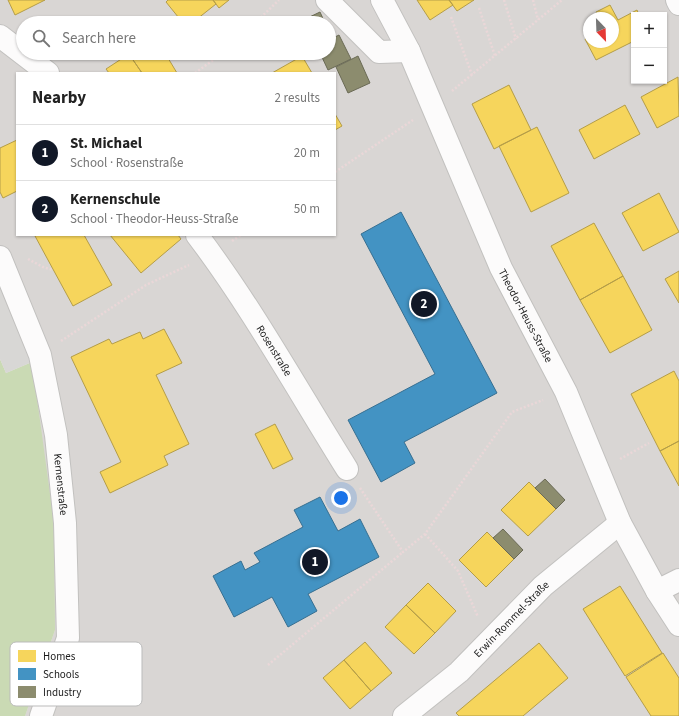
<!DOCTYPE html>
<html lang="en">
<head>
<meta charset="utf-8">
<style>
  :root { --surface:#fff; --page:#f6f6f6; --text:#222; --muted:#767676; --line:#e0e0e0; --accent:#111827 }
  body { margin:0; font-family:"Source Sans 3",sans-serif; background:var(--page); color:var(--text) }
  .controls { position:absolute; right:12px; top:12px; display:grid; overflow:hidden; border-radius:0px; box-shadow:0 1px 3px #0004 }
  .controls button { width:36px; height:36px; display:grid; place-items:center; padding:0; border:0; border-bottom:1px solid var(--line); background:var(--surface); color:var(--text); font:20px sans-serif }
  .compass { position:absolute; left:583px; top:12px; width:36px; height:36px; border-radius:50%; background:var(--surface); box-shadow:0 1px 3px #0004; rotate:157deg }
  .you { position:absolute; left:341px; top:498px; width:14px; height:14px; margin:-10px; border:3px solid #fff; border-radius:50%; background:#1a73e8; box-shadow:0 0 0 6px #1a73e833 }
  .badge { display:grid; place-items:center; width:26px; height:26px; border-radius:50%; background:var(--accent); color:#fff; font-size:13px; font-weight:700 }
  .pin { position:absolute; translate:-50% -50%; border:2px solid #fff; box-shadow:0 1px 4px #0006 }
  .list { margin:0; padding:0; list-style:none }
  h2 { display:flex; justify-content:space-between; align-items:center; height:52px; margin:0; padding:0 16px; font-size:17px }
  h2 small { font-size:13px; font-weight:400; color:var(--muted) }
  .list li { display:grid; grid-template-columns:26px 1fr auto; gap:12px; align-items:center; box-sizing:border-box; height:56px; padding:0 16px; border-top:1px solid var(--line) }
  .list b { display:block; font-size:15px; white-space:nowrap }
  .list p { margin:0; font-size:13px; white-space:nowrap; color:var(--muted) }
  .list em { font-size:13px; font-style:normal; color:var(--muted) }
  .icon { flex:none; width:22px; height:22px; fill:none; stroke:currentColor; stroke-width:2; stroke-linecap:round; stroke-linejoin:round }
  .map { position:relative; flex:none; width:679px; height:716px; overflow:hidden }
  .search { position:absolute; background:var(--surface); box-shadow:0 1px 3px #0004; left:16px; top:16px; width:320px; height:44px; display:flex; align-items:center; gap:10px; box-sizing:border-box; padding:0 14px; border-radius:22px; color:var(--muted); font-size:15px }
  .panel { position:absolute; background:var(--surface); box-shadow:0 1px 3px #0004; left:16px; top:72px; width:320px; height:164px; border-radius:0px }
  .map>svg:first-child { display:block }
</style>
</head>
<body>
<div class="map">
<svg width="679" height="716" viewBox="0 0 679 716">
  <rect width="100%" height="100%" fill="#eae6e2"/>
  <!-- residential -->
  <path fill="#d9d6d4" fill-rule="evenodd" d="M0,0H679V716H25L55,630L32,363L0,359ZM634,15H664V81H634ZM589,18H613V42H589ZM23,23H329V53H23ZM17,73H335V235H17Z"/>
  <!-- forest -->
  <path fill="#cadab4" d="M0,359L6,373L32,362L54,523L55,630L25,716H0Z"/>
  <!-- parking -->
  <path fill="#d8d7d5" d="M0,288L32,362L6,373L0,359Z"/>
  <!-- homes -->
  <path fill="#f6d55c" stroke="#b49d48" d="M8,0H45L15,15Z
    M168,0H213L216,4L192,23H183L166,2Z
    M213,0H229L219,8Z
    M417,0H449L453,5L430,20Z
    M449,0H474L457,11Z
    M610,5L618,20L637,10L639,15H634V41L596,60L585,39L589,37V42H613V18H600L596,12Z
    M137,53H165L177,73H142L131,57Z
    M129,54L142,73H109L106,69Z
    M302,56L312,73H272Z
    M678,77L679,116L657,128L641,97Z
    M509,85L531,130L494,149L472,104Z
    M625,105L640,134L594,159L579,130Z
    M335,114L342,126L335,130Z
    M537,127L569,193L531,212L499,146Z
    M17,140V191L3,198L0,192V148Z
    M659,193L679,232L643,251L622,213Z
    M594,223L623,276L580,300L551,246Z
    M37,235H84L112,285L73,306L35,236Z
    M110,235H178L181,239L141,273Z
    M679,271V303L665,279Z
    M623,276L652,330L610,353L580,300Z
    M164,329L182,363L156,375L189,444L164,456L168,465L110,493L100,472L121,462L71,357L109,339L112,344L140,332L143,339Z
    M674,371L679,381V441L660,451L631,394Z
    M275,424L293,459L273,469L255,434Z
    M679,441V486L660,451Z
    M529,482L556,509L528,536L501,510Z
    M487,532L514,559L486,587L459,560Z
    M428,583L456,611L435,633L406,605Z
    M620,586L662,653L625,676L583,609Z
    M406,605L435,633L414,654L385,627Z
    M365,642L392,673L371,691L344,660Z
    M539,643L568,678L523,716H459L456,713Z
    M663,653L679,678V716H651L626,677Z
    M344,660L371,691L350,709L323,678Z"/>
  <!-- schools -->
  <path fill="#4393c3" stroke="#376f91" d="M401,212L497,393L404,442L415,463L381,482L348,420L435,374L361,234Z
    M320,497L338,531L360,519L379,557L308,594L317,611L288,627L272,597L234,617L213,576L241,561L245,570L260,562L254,553L303,527L294,510Z"/>
  <!-- industry -->
  <path fill="#8c8c6e" stroke="#6a6a55" d="M320,12L325,23H297Z
    M339,35L351,59L328,70L320,53H329V40Z
    M358,56L370,83L348,93L336,67Z
    M545,479L565,500L556,509L535,488Z
    M503,529L523,550L514,559L493,538Z"/>
  <g fill="none" stroke-linecap="round" stroke-linejoin="round">
    <!-- minor casing -->
    <g stroke="#c2c1bf" stroke-width="24">
      <g id="minor">
        <path d="M327,0L379,52L409,51"/>
        <path id="s1" d="M382,0L409,51L501,268L566,392L620,523L657,591L679,625"/>
        <path d="M677,0L679,4"/>
        <path d="M0,36L48,73"/>
        <path id="s2" d="M197,235C253,309 298,391 347,469"/>
        <path id="s3" d="M0,257L40,355L56,435L65,523L68,638L41,716"/>
        <path d="M657,591L679,580"/>
        <path id="s4" d="M404,716L459,672L543,586L620,523"/>
      </g>
    </g>
    <!-- path -->
    <path stroke="#ead7d8" stroke-width="2.5" stroke-dasharray="2 2" stroke-linecap="butt" d="M504,0L516,39
      M533,0L538,20
      M479,8L495,56
      M451,17L472,75
      M255,23L279,0
      M195,73L223,53
      M452,91L562,0
      M335,172L413,120
      M232,241L241,235
      M28,259L43,267L53,270
      M61,341L146,285L189,265
      M620,459L649,443
      M360,488L403,552L425,534L512,412L543,400
      M425,534L458,571L478,617
      M268,665L403,552"/>
    <!-- minor -->
    <use href="#minor" stroke="#fcfbfb" stroke-width="22"/>
  </g>
  <g text-anchor="middle" stroke-width="4" stroke-linejoin="round" paint-order="stroke">
    <!-- street labels -->
    <g font-size="11" fill="#1b1b1b" stroke="#fff">
      <text dy="4" stroke="none"><textPath href="#s1" startOffset="347">Theodor-Heuss-Straße</textPath></text>
      <text dy="4" stroke="none"><textPath href="#s2" startOffset="139">Rosenstraße</textPath></text>
      <text dy="4" stroke="none"><textPath href="#s3" startOffset="237">Kernenstraße</textPath></text>
      <text dy="4" stroke="none"><textPath href="#s4" startOffset="145">Erwin-Rommel-Straße</textPath></text>
    </g>
  </g>
  <!-- legend -->
  <rect x="10" y="642" width="132" height="64" rx="6" fill="#fff" stroke="#bbb" stroke-width="1"/>
  <rect x="18" y="650" width="18" height="12" fill="#f6d55c"/>
  <rect x="18" y="668" width="18" height="12" fill="#4393c3"/>
  <rect x="18" y="686" width="18" height="12" fill="#8c8c6e"/>
  <g font-size="11" fill="#1b1b1b">
    <text x="43" y="660">Homes</text>
    <text x="43" y="678">Schools</text>
    <text x="43" y="696">Industry</text>
  </g>
</svg>
<div class="controls">
<button>+</button>
<button>−</button>
</div>
<svg class="compass" viewBox="-18 -18 36 36"><path d="M0-13l5 13h-10z" fill="#e53935"/><path d="M0 13l5-13h-10z" fill="#767676"/></svg>
<div class="you"></div>
<div class="pin badge" style="left:315px;top:562px">1</div>
<div class="pin badge" style="left:424px;top:304px">2</div>
<div class="search"><svg class="icon" aria-label="search" viewBox="0 0 24 24"><circle cx="10" cy="10" r="6"/><path d="M15 15l6 6"/></svg>Search here</div>
<section class="panel">
<h2>Nearby<small>2 results</small></h2>
<ul class="list">
<li><span class="badge">1</span><div><b>St. Michael</b><p>School · Rosenstraße</p></div><em>20 m</em></li>
<li><span class="badge">2</span><div><b>Kernenschule</b><p>School · Theodor-Heuss-Straße</p></div><em>50 m</em></li>
</ul>
</section>
</div>
</body>
</html>
